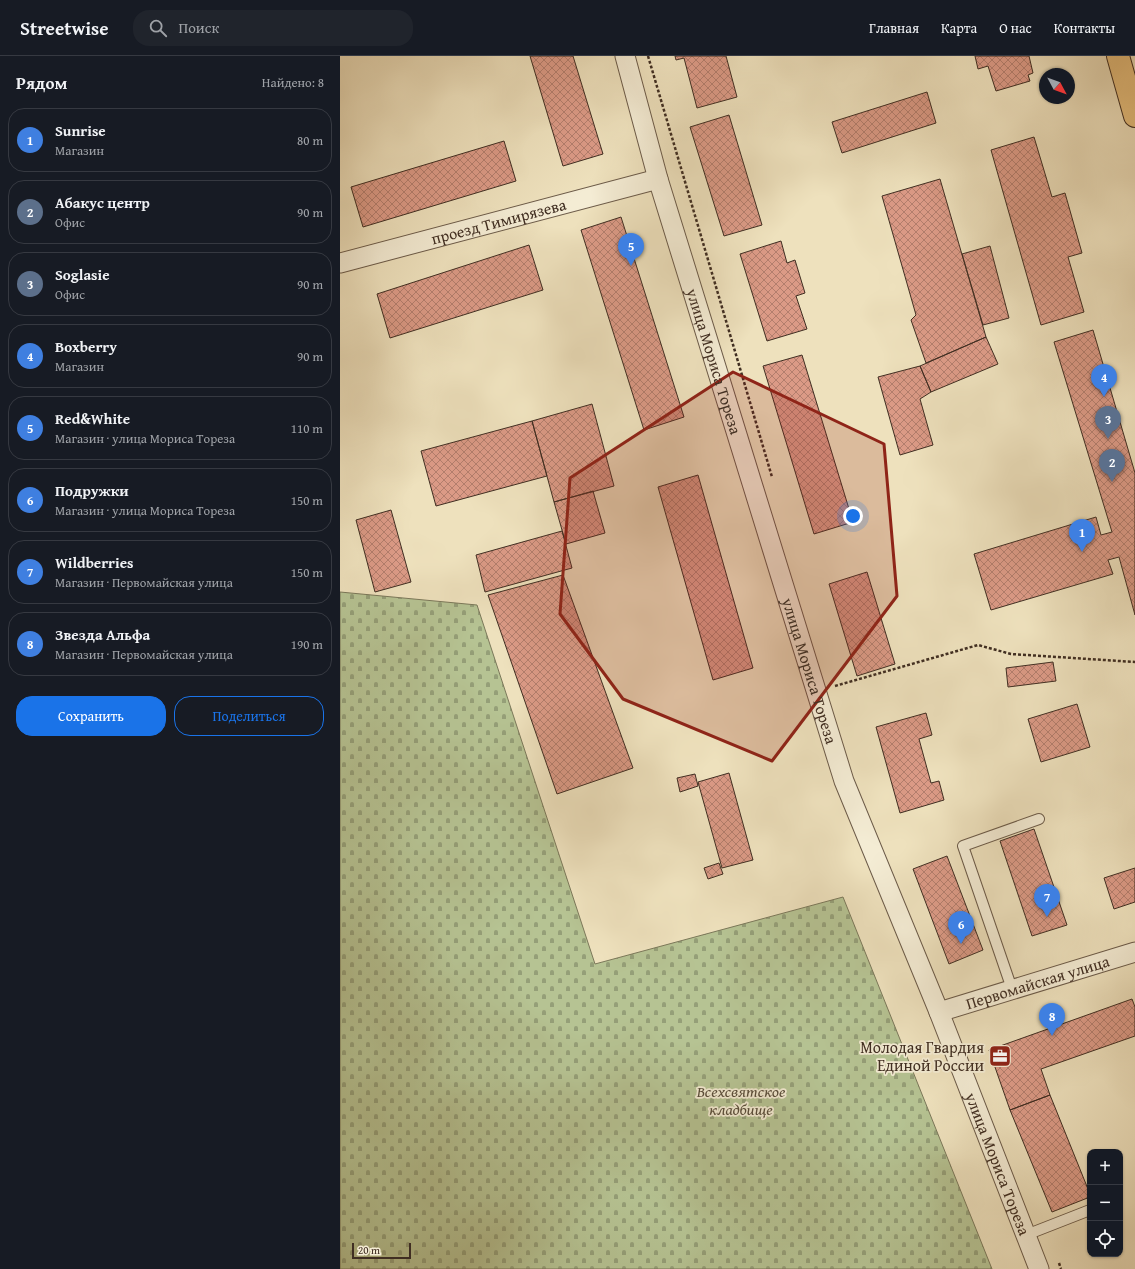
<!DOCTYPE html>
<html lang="ru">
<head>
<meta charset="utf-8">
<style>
  :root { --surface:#171b24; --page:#20242c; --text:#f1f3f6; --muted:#9ea1a6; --line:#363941; --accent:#1a73e8 }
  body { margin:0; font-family:"Gentium Book Plus",serif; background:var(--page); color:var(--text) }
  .controls { position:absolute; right:12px; bottom:12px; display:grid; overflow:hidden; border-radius:8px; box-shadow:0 1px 3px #0004 }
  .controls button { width:36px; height:36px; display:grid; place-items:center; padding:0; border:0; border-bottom:1px solid var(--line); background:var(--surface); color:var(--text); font:20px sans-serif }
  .compass { position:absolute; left:699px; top:12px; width:36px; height:36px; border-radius:50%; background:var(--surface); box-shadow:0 1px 3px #0004; rotate:131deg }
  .scale { position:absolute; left:12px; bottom:10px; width:59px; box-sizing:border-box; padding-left:4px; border:2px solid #402e22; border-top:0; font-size:11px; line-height:14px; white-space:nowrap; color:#402e22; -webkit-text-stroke:3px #f4ecd4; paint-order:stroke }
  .you { position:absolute; left:513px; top:460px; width:14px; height:14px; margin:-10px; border:3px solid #fff; border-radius:50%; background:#1a73e8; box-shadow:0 0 0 6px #1a73e833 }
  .badge { display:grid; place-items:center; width:26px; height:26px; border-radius:50%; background:var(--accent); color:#fff; font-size:13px; font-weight:700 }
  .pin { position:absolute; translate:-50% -33px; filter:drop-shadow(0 1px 2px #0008) }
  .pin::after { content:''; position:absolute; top:21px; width:14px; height:12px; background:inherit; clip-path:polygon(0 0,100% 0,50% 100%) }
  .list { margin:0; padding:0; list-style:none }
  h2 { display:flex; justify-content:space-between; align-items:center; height:52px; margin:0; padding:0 16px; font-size:17px }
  h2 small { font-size:13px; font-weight:400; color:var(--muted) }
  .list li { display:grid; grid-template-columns:26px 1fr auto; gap:12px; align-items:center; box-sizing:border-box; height:64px; margin:0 8px 8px; padding:0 8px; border:1px solid var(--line); border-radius:16px }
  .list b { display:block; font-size:15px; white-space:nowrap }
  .list p { margin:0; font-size:13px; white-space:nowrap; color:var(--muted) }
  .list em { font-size:13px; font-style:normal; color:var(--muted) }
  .actions { display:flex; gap:8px; padding:12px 16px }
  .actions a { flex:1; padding:9px 0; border:1px solid var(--accent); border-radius:16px; text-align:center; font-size:14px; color:var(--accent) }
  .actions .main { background:var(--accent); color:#fff }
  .icon { flex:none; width:22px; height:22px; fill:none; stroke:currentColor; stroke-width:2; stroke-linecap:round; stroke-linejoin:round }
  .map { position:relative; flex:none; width:795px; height:1213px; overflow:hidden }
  header { display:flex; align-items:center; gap:24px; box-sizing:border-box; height:56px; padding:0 20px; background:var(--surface); border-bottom:1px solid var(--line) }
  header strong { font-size:19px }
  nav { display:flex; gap:22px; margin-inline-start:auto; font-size:14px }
  .search { width:280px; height:36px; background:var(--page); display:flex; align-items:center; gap:10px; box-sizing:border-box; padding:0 14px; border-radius:16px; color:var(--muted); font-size:15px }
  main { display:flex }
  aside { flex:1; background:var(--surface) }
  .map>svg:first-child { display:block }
</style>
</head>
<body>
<header>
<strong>Streetwise</strong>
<div class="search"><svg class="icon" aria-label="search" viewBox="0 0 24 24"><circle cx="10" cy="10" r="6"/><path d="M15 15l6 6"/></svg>Поиск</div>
<nav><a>Главная</a><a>Карта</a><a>О нас</a><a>Контакты</a></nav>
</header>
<main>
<aside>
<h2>Рядом<small>Найдено: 8</small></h2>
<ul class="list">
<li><span class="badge" style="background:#3f7fe0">1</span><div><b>Sunrise</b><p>Магазин</p></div><em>80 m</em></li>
<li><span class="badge" style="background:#5c6f8a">2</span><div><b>Абакус центр</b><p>Офис</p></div><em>90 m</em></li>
<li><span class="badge" style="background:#5c6f8a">3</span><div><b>Soglasie</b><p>Офис</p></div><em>90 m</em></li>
<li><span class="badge" style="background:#3f7fe0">4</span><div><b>Boxberry</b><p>Магазин</p></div><em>90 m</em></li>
<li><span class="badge" style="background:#3f7fe0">5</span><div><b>Red&amp;White</b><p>Магазин · улица Мориса Тореза</p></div><em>110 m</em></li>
<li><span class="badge" style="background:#3f7fe0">6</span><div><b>Подружки</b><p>Магазин · улица Мориса Тореза</p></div><em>150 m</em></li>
<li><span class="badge" style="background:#3f7fe0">7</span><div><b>Wildberries</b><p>Магазин · Первомайская улица</p></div><em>150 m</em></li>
<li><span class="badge" style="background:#3f7fe0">8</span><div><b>Звезда Альфа</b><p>Магазин · Первомайская улица</p></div><em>190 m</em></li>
</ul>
<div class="actions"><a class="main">Сохранить</a><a>Поделиться</a></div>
</aside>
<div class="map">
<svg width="795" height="1213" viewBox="0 0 795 1213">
  <defs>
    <pattern id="cemetery-stones" width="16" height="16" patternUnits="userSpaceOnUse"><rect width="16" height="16" fill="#b6c393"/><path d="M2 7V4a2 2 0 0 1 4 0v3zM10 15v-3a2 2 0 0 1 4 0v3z" fill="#959f78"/></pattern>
    <pattern id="building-cross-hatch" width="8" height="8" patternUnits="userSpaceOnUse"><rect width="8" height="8" fill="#db9a86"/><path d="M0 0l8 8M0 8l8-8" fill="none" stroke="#b37e6d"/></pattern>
  </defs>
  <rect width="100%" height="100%" fill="#eee1bd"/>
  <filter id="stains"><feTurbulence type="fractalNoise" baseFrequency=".005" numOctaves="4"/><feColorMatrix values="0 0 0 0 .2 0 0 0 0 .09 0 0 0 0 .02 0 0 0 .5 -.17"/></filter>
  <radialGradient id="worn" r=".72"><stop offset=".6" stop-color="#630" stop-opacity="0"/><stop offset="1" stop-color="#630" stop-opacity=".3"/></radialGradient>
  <!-- cemetery -->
  <path fill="url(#cemetery-stones)" stroke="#7b785a" d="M0,536L137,549L255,908L503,841L652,1213H0Z"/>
  <!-- building -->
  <path fill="url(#building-cross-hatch)" stroke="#402e22" d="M190,0H233L263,98L223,110Z
    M335,0H386L397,41L357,52L344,2L336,4Z
    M635,0H689L693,17L688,19L690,25L656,35L648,10L638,13Z
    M587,36L596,67L502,97L492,66Z
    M389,59L422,169L384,180L350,71Z
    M694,81L712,141L725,137L742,197L728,201L744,256L701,269L651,94Z
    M164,85L176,125L23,171L11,131Z
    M600,123L646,281L586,307L571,264L576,259L542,140Z
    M281,161L344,361L304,374L241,174Z
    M441,185L447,207L455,204L465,237L456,240L467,273L427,285L400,198Z
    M189,189L203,234L50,282L37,238Z
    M650,190L669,262L643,269L622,198Z
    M753,274L795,417V559L779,501L768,504L773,518L651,554L634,498L756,461L761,479L772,476L714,286Z
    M646,281L658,308L591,336L580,310Z
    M462,299L513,466L474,478L423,310Z
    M580,310L591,336L580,343L593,389L560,399L538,321Z
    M252,348L274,430L214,446L192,365Z
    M192,365L207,420L96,450L81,395Z
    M358,419L413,612L373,624L318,431Z
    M253,435L265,477L226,488L214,446Z
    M51,454L71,526L35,536L16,464Z
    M222,475L232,512L145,536L136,499Z
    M527,516L555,608L517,620L489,528Z
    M223,519L293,712L217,738L148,539Z
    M713,606L716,625L668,631L666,612Z
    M737,648L750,691L701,706L688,663Z
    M586,657L592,679L579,683L591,727L599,725L604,744L560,757L536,671Z
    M389,717L413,804L382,812L358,726Z
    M355,718L358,730L340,736L337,722Z
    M694,773L727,869L692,880L660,785Z
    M607,800L643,894L609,908L573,813Z
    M379,807L383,818L368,823L364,812Z
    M795,812V846L774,853L764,822Z
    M792,943L795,951V980L701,1013L710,1039L670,1054L649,994Z
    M710,1039L750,1138V1141L712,1156L670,1054Z"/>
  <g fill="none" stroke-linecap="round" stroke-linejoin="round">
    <!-- service casing -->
    <g stroke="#6c5b49" stroke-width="12">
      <path id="service" d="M672,933L623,790L699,763
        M686,1179L750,1154"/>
    </g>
    <!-- minor casing -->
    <g stroke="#6c5b49" stroke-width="21">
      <g id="minor">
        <path id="s1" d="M285,0L318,123L504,725L599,956L699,1213"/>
        <path id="s2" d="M0,207L318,123"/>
        <path id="s3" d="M599,956L795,896"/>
      </g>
    </g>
    <!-- primary casing -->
    <g stroke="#402e22" stroke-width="24">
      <path id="primary" d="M778,0L795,60"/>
    </g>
    <!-- path -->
    <path stroke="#402e22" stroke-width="2.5" stroke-dasharray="3 2" stroke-linecap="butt" d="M308,0L432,421
      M495,630L638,589L671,598L795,606
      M719,1207L721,1213"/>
    <!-- service -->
    <use href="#service" stroke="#f4ecd4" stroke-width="10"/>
    <!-- minor -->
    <use href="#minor" stroke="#f4ecd4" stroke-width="19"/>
    <!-- primary -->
    <use href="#primary" stroke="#e7c07e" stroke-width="22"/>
  </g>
  <!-- marked area -->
  <path fill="#8f2418" fill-opacity="0.2" stroke="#8f2418" stroke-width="3" stroke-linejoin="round" d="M393,316L544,388L557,540L432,705L283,643L220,558L230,422Z"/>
  <!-- icons -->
  <defs>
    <g id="office-square" transform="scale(1.15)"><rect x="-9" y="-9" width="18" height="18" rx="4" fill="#8f2418" stroke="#f4ecd4"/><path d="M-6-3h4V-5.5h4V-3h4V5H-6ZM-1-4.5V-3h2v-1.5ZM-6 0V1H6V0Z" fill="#fff"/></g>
  </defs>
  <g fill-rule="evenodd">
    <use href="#office-square" x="660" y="1000"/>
  </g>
  <g text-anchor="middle" stroke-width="3.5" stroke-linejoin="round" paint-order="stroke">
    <!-- street labels -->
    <g font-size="16" fill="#402e22" stroke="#f4ecd4">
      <text dy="6" stroke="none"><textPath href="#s2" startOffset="164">проезд Тимирязева</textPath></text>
      <text dy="6" stroke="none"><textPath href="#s1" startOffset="318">улица Мориса Тореза</textPath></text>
      <text dy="6" stroke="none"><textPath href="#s1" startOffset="642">улица Мориса Тореза</textPath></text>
      <text dy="6" stroke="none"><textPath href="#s3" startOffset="103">Первомайская улица</textPath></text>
      <text dy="6" stroke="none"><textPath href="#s1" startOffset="1170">улица Мориса Тореза</textPath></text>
    </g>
    <!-- poi labels -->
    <g font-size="16" fill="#402e22" stroke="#f4ecd4" text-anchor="end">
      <text x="644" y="997">Молодая Гвардия<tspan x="644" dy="18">Единой России</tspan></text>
    </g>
    <!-- park labels -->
    <g font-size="16" font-style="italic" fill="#584c39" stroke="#f4ecd4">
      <text x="401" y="1041">Всехсвятское<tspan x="401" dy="18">кладбище</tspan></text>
    </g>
  </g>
  <rect width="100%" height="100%" filter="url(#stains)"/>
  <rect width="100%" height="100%" fill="url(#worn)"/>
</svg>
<div class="controls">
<button>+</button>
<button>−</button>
<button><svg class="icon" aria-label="locate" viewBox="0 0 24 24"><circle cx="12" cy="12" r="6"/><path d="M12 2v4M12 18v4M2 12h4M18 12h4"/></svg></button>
</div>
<svg class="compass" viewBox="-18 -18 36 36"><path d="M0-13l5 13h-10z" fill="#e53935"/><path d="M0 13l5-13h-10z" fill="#9ea1a6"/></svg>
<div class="scale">20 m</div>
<div class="you"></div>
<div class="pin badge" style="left:742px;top:496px;background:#3f7fe0">1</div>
<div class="pin badge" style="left:772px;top:426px;background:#5c6f8a">2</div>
<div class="pin badge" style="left:768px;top:383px;background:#5c6f8a">3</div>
<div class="pin badge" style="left:764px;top:341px;background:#3f7fe0">4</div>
<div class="pin badge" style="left:291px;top:210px;background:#3f7fe0">5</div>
<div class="pin badge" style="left:621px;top:888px;background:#3f7fe0">6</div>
<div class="pin badge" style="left:707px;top:861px;background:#3f7fe0">7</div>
<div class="pin badge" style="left:712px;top:980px;background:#3f7fe0">8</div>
</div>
</main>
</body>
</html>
